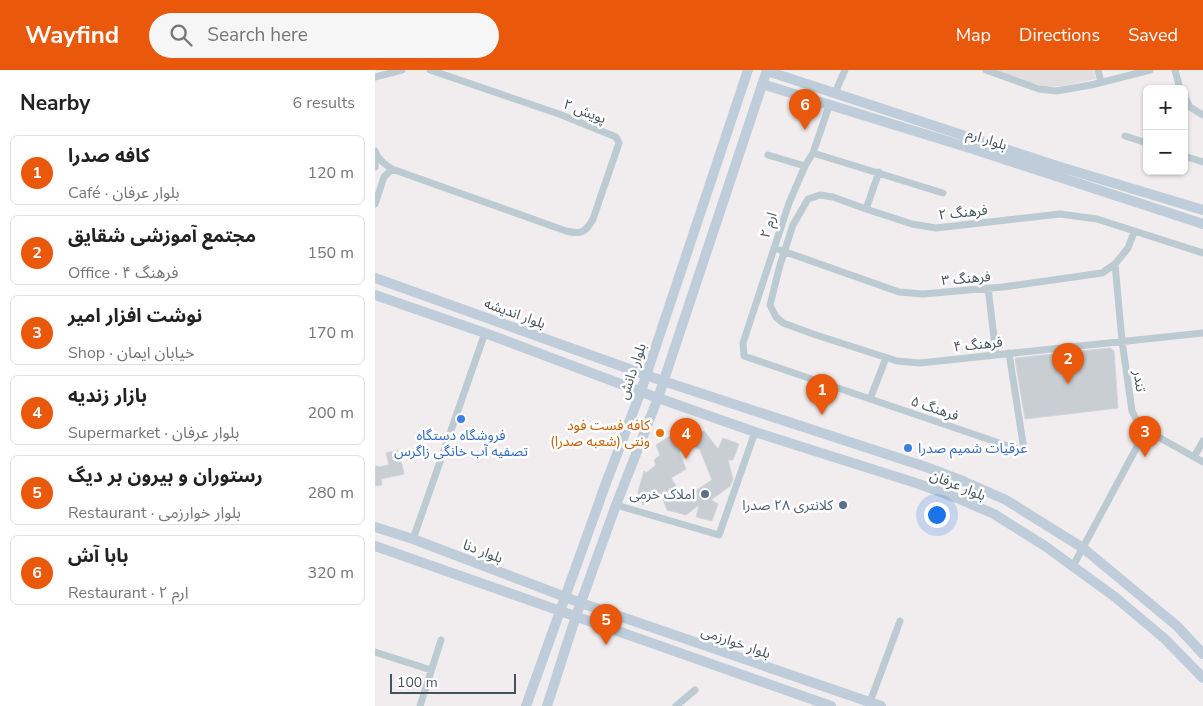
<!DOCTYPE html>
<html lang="en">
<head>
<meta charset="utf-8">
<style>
  :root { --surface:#fff; --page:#f6f6f6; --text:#222; --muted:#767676; --line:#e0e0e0; --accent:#ea580c }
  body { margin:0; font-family:"Nunito Sans","Noto Sans Arabic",sans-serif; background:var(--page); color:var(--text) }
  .controls { position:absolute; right:15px; top:15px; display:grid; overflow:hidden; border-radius:8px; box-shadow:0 1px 4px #0004 }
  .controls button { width:45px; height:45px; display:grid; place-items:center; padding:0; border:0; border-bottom:1px solid var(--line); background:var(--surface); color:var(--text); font:25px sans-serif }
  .scale { position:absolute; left:15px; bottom:12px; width:126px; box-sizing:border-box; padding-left:5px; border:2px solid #44535d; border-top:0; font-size:14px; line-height:18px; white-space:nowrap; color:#44535d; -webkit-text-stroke:4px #fff; paint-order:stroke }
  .you { position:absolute; left:561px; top:444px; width:18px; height:18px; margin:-12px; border:4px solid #fff; border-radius:50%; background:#1a73e8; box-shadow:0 0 0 8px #1a73e833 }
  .badge { display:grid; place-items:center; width:32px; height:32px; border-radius:50%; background:var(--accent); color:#fff; font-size:16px; font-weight:700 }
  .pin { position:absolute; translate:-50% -41px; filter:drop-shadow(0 1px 2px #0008) }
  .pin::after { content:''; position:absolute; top:26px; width:18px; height:15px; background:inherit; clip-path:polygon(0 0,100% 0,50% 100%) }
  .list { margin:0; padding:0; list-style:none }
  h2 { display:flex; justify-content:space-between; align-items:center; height:65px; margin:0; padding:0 20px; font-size:21px }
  h2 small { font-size:16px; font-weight:400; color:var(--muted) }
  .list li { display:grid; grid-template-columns:32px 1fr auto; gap:15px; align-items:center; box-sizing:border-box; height:70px; margin:0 10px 10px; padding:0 10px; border:1px solid var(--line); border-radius:8px }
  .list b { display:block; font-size:19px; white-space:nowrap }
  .list p { margin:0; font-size:16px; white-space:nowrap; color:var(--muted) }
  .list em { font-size:16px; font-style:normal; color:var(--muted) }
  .icon { flex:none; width:28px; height:28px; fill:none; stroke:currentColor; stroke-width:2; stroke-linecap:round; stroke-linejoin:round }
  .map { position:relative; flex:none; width:828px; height:636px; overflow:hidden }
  header { display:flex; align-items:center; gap:30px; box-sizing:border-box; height:70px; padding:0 25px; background:var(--accent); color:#fff }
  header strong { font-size:24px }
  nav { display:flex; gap:28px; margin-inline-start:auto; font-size:18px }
  .search { width:350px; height:45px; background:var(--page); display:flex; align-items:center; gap:12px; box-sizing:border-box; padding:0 18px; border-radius:28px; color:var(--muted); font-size:19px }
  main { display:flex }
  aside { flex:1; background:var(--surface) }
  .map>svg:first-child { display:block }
</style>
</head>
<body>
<header>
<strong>Wayfind</strong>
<div class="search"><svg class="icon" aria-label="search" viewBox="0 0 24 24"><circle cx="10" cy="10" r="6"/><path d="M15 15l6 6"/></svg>Search here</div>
<nav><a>Map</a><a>Directions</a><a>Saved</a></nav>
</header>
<main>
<aside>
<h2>Nearby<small>6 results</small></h2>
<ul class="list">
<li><span class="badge">1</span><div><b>کافه صدرا</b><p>Café · بلوار عرفان</p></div><em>120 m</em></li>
<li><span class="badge">2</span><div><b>مجتمع آموزشی شقایق</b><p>Office · فرهنگ ۴</p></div><em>150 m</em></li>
<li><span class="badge">3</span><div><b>نوشت افزار امیر</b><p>Shop · خیابان ایمان</p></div><em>170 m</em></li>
<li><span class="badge">4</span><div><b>بازار زندیه</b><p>Supermarket · بلوار عرفان</p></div><em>200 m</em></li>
<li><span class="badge">5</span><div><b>رستوران و بیرون بر دیگ</b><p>Restaurant · بلوار خوارزمی</p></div><em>280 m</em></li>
<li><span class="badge">6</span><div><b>بابا آش</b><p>Restaurant · ارم ۲</p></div><em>320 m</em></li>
</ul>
</aside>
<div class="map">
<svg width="828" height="636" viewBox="0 0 828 636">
  <rect width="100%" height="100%" fill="#f1edee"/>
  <!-- education -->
  <path fill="#e2dee0" d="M619,0H719L721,9L687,16L671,17Z"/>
  <!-- building -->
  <path fill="#c9ced3" stroke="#d1d4da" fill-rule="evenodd" d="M735,278L739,281L743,338L650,349L640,289L641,288Z
    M315,357L330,362L343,379L348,368L364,374L358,390H353L358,409L355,416L336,430L343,434L337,451L321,447L324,435L311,445L292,440L287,426L280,431L273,429L268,435L263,422L269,401L271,403L281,395L279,390L285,385L281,375L300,363L303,366L314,362ZM318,375L325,380L337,410L309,428L296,408L311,399L304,382Z
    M24,380L29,404L6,409L7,415L0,416V396H3V397L14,395L11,383Z"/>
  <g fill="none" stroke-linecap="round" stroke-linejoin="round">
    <!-- street -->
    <path stroke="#bccad2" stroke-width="7" d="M611,0L664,19L681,21L716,15L775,0
      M723,0L726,12
      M800,0L805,19
      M0,7L27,0
      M460,23L470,0
      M809,26L815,37L828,45
      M454,36L438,83L430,96L414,133L368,273L369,286L642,379L649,380L634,283
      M750,66L772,73
      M0,81C3,90 11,95 17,99L191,161C206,165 211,162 218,149L244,73L241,67L184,44L55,0
      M438,83L568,123
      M393,85L430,96
      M809,86L828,92
      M0,97L1,85
      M0,134L9,107L17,99
      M491,139L504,102
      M405,180L524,222L548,224L628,217L727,203L740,194L753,178L759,162
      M828,183L722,149L685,144L561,158L537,154L491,139L458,127L445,125L433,129L418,155L405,195L395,235L401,247L408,253L441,265L522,291L545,293L828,263
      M740,194L747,271L757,341L764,355L785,368L828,392
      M613,218L621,284
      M495,329L511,288
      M819,387L828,371
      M241,435L344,465L380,362
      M38,469L110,263
      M698,496L771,360
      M0,582L56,600
      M495,632L525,551
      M45,636L66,570
      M301,636L320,620"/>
    <!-- secondary -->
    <path stroke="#becdd9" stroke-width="10" d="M392,1L682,96L828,140
      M387,14L598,79L828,154
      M0,208L288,311L551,397L588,411L631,430L708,478L802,556L828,584
      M0,225L110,263L283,328L380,362L544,414L582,428L619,444L670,476L740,527L790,569L828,608
      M0,457L38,469L206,533L506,636
      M0,476L456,636
      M151,636L231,413L266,321L373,0
      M172,636L201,546L241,435L283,328L392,0"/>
  </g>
  <!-- markers -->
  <g fill="#3f7fe0" stroke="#fff" stroke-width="2">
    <circle cx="86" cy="349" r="5"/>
    <circle cx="533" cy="378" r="5"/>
  </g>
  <circle fill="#e8710a" stroke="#fff" stroke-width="2" cx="285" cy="363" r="5"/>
  <g fill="#5c6f8a" stroke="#fff" stroke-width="2">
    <circle cx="330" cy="424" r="5"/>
    <circle cx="468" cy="435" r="5"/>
  </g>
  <g text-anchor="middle" stroke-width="5" stroke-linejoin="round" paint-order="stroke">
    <!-- street labels -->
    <g font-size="14" fill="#44535d" stroke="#fff">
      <text transform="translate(210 41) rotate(21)" y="5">پویش ۲</text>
      <text transform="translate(612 69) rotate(18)" y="5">بلوار ارم</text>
      <text transform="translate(588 142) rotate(-6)" y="5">فرهنگ ۲</text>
      <text transform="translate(393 155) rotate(-72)" y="5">ارم ۲</text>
      <text transform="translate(591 208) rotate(-5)" y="5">فرهنگ ۳</text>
      <text transform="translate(140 243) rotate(20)" y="5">بلوار اندیشه</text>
      <text transform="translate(603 274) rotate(-6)" y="5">فرهنگ ۴</text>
      <text transform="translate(257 301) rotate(-71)" y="5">بلوار دانش</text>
      <text transform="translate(765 311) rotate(82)" y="5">تندر</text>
      <text transform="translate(560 338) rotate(19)" y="5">فرهنگ ۵</text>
      <text transform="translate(583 415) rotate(22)" y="5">بلوار عرفان</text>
      <text transform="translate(108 481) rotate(21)" y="5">بلوار دنا</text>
      <text transform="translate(361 572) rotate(19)" y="5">بلوار خوارزمی</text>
    </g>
    <!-- food labels -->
    <g font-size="14" fill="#c56008" stroke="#fff" text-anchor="end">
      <text x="275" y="360">کافه فست فود<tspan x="275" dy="16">ونتی (شعبه صدرا)</tspan></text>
    </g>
    <!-- shop labels -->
    <g font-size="14" fill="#366cbe" stroke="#fff">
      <text x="86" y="370">فروشگاه دستگاه<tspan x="86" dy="16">تصفیه آب خانگی زاگرس</tspan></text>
      <text x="543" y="383" text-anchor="start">عرقیات شمیم صدرا</text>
    </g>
    <!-- service labels -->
    <g font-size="14" fill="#4e5e75" stroke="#fff" text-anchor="end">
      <text x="320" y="429">املاک خرمی</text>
      <text x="458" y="440">کلانتری ۲۸ صدرا</text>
    </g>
  </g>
</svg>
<div class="controls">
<button>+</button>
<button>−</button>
</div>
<div class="scale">100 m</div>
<div class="you"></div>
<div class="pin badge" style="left:447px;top:345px">1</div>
<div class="pin badge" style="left:693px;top:314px">2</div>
<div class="pin badge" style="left:770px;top:387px">3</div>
<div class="pin badge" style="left:311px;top:389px">4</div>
<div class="pin badge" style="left:231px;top:575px">5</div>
<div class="pin badge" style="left:430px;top:60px">6</div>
</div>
</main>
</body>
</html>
